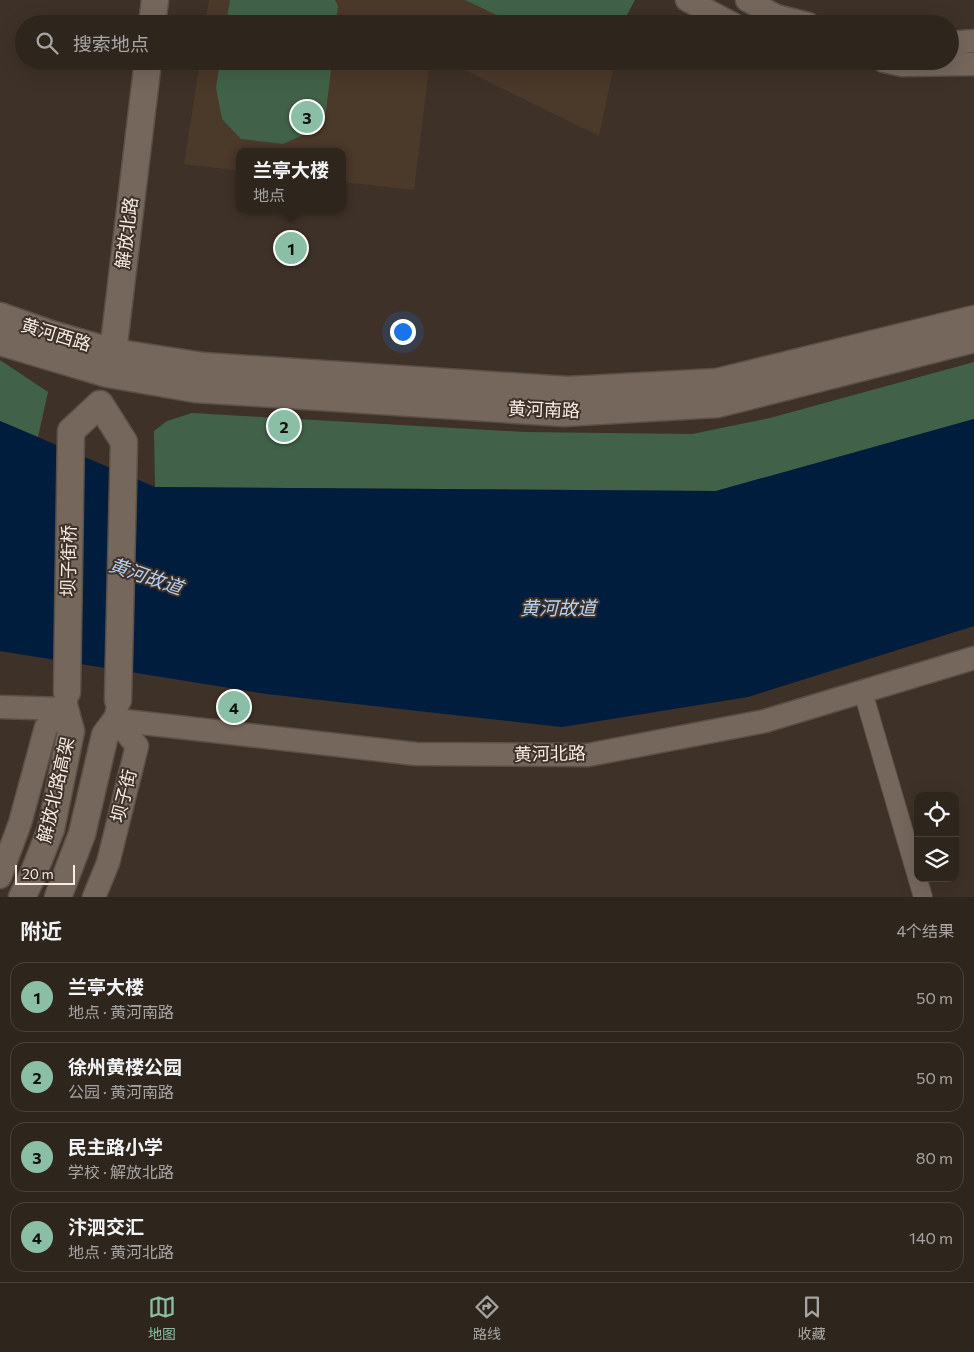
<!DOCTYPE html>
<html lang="zh">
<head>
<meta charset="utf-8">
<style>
  :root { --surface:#2e251d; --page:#362d26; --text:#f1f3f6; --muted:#a7a5a4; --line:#49423b; --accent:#8abfa5 }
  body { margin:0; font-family:Commissioner,"Noto Sans SC",sans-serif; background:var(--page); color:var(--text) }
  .controls { position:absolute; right:15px; bottom:15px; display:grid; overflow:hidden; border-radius:10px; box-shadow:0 5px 20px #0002 }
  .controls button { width:45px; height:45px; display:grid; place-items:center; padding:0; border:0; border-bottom:1px solid var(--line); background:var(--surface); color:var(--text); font:25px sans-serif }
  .scale { position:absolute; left:15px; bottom:12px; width:60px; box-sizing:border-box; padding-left:5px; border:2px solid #f5ece6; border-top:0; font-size:14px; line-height:18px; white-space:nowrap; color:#f5ece6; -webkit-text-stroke:4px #3e3127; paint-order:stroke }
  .you { position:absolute; left:402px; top:331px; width:18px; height:18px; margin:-12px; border:4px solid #fff; border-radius:50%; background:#1a73e8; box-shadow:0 0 0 8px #1a73e833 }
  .badge { display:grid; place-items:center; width:32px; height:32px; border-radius:50%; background:var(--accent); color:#111; font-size:16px; font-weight:700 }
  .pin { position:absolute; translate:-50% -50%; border:2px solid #fff; box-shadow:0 1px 5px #0006 }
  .popup { position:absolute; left:236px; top:148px; width:110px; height:65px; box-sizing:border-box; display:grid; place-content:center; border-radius:10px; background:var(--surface); filter:drop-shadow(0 1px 4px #0005); font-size:16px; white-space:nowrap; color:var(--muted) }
  .popup b { font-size:19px; color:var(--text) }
  .popup::after { content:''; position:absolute; left:50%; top:100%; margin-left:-10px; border:10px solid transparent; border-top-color:var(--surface) }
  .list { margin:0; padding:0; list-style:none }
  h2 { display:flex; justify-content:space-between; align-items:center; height:65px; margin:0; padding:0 20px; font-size:21px }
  h2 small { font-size:16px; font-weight:400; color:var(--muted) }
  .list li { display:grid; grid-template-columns:32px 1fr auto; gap:15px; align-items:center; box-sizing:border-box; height:70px; margin:0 10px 10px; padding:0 10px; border:1px solid var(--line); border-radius:15px }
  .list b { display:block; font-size:19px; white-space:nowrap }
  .list p { margin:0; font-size:16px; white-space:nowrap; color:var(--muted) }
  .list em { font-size:16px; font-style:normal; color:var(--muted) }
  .icon { flex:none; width:28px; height:28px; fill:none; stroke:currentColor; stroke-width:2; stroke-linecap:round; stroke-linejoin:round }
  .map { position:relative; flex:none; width:974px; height:897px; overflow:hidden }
  .search { position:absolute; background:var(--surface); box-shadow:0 5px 20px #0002; left:15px; right:15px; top:15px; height:55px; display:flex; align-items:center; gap:12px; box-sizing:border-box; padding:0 18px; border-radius:28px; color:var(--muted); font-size:19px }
  .sheet { height:385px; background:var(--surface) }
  nav { display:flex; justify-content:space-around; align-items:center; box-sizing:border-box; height:70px; border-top:1px solid var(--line); background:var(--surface); font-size:14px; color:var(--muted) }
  nav a { display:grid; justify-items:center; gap:2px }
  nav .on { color:var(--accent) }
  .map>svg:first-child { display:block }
</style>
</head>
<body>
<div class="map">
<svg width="974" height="897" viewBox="0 0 974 897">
  <rect width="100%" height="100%" fill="#3e3127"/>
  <!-- built -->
  <path fill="#4b392a" d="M209,0H465L515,24H205Z
    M200,61H430L414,190L342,182V152H240V171L184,164Z
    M446,61H593L613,70L599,136Z"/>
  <!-- green -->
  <path fill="#416248" d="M230,0H335L338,6L336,24H226Z
    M465,0H635L622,24H515Z
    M220,61H332L326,111L310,132L283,144L241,139L222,119L216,88Z
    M0,360L48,392L38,437L0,421Z
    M974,362V419L716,491L155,487L154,431L167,421L192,413L525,432L692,434L770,418Z"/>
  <!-- water -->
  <path fill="#011d3e" d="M974,419V626L748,697L562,727L267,694L0,651V421L155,487L716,491Z"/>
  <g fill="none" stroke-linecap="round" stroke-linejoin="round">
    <!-- minor casing -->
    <g stroke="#5b5048" stroke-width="20">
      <path id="minor" d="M863,692L923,897"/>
    </g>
    <!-- tertiary casing -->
    <g stroke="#5b5048" stroke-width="25">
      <path id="tertiary" d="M687,0L733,24
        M747,0L776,16L808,24
        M950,43L974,41
        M884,61L902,65L974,64
        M0,707L65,709
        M116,720L416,754L588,755L765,721L974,658
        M0,877L20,823L46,727L65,709L67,693
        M94,897L108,863L137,746L116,720L117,711"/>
    </g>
    <!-- secondary casing -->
    <g stroke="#5b5048" stroke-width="29">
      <path id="secondary" d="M152,24L155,0
        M0,316L51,334L113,352L203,366L568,390L717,382L974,319
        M0,342L108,374L195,389L564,413L718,404L974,339
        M110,368L113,352L148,61
        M67,692L71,431L100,404L124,442L118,700
        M22,897L32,877L51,829L71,731L65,709
        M58,897L82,834L105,735L116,720"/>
    </g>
    <!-- minor -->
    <use href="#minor" stroke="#75675c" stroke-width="18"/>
    <!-- tertiary -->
    <use href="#tertiary" stroke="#75675c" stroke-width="22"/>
    <!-- secondary -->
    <use href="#secondary" stroke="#75675c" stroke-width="26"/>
  </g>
  <g text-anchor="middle" stroke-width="4" stroke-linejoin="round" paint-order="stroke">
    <!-- street labels -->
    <g font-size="18" fill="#f5ece6" stroke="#3e3127">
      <text transform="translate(127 233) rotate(-83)" y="6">解放北路</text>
      <text transform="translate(56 335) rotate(17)" y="6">黄河西路</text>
      <text transform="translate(544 410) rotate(2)" y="6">黄河南路</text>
      <text transform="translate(69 561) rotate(-89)" y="6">坝子街桥</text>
      <text transform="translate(550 754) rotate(-1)" y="6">黄河北路</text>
      <text transform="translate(56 790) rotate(-77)" y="6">解放北路高架</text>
      <text transform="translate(124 796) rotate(-76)" y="6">坝子街</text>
    </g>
    <!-- water labels -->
    <g font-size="19" font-style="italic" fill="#b4d2f7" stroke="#3e3127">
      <text transform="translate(146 576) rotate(19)" y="7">黄河故道</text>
      <text x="558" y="615">黄河故道</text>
    </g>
  </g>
</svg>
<div class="controls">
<button><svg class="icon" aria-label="locate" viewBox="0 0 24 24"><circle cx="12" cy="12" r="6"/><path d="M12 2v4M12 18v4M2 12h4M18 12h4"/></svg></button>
<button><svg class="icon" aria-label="layers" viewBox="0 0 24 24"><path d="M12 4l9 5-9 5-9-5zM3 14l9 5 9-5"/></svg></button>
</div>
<div class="scale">20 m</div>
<div class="you"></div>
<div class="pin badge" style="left:291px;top:248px">1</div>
<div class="popup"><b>兰亭大楼</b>地点</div>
<div class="pin badge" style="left:284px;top:426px">2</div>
<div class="pin badge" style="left:307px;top:117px">3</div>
<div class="pin badge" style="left:234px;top:707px">4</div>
<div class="search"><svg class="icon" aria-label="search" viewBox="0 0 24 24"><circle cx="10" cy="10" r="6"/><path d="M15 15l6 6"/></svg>搜索地点</div>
</div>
<section class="sheet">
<h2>附近<small>4个结果</small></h2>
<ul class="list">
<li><span class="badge">1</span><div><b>兰亭大楼</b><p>地点 · 黄河南路</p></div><em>50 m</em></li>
<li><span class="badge">2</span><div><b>徐州黄楼公园</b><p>公园 · 黄河南路</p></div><em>50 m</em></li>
<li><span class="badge">3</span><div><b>民主路小学</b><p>学校 · 解放北路</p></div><em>80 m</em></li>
<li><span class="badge">4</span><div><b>汴泗交汇</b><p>地点 · 黄河北路</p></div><em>140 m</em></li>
</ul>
</section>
<nav>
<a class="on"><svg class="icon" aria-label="map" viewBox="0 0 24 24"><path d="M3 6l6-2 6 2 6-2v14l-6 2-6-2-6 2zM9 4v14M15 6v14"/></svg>地图</a>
<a><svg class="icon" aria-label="directions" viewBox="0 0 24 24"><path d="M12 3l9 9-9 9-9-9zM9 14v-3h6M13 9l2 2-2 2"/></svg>路线</a>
<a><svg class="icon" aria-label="saved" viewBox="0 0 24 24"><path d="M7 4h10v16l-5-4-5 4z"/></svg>收藏</a>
</nav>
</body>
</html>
